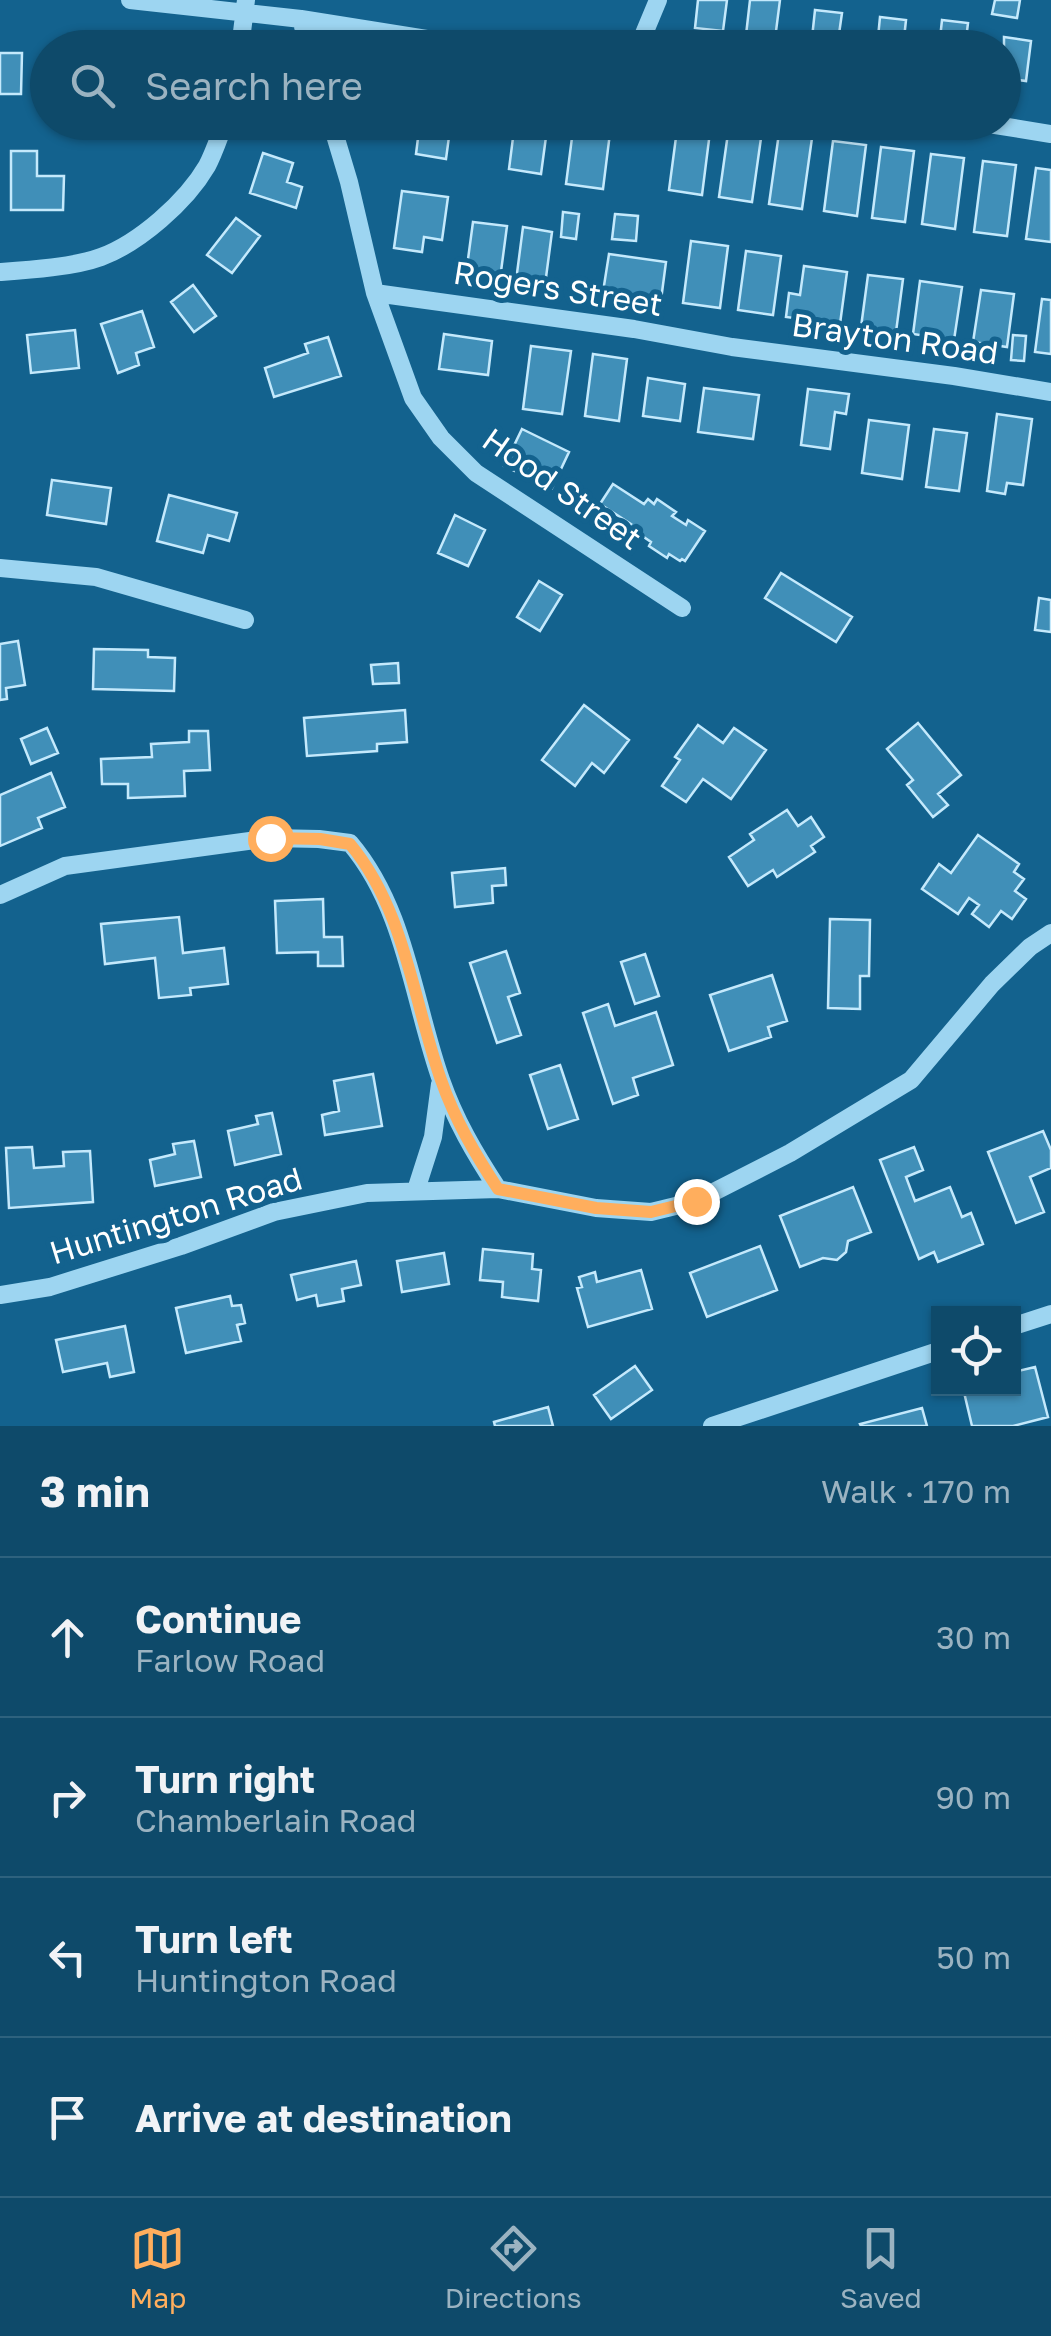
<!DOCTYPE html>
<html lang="en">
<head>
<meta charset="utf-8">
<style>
  :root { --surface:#0e4a6a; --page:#175170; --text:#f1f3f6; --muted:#9bb3c1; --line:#2e627e; --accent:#ffae5d }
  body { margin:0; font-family:"Golos Text",sans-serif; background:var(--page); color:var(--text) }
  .controls { position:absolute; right:30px; bottom:30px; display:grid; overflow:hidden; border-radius:0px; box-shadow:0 2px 8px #0004 }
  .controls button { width:90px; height:90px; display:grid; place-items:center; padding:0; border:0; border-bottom:2px solid var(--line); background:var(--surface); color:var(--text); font:50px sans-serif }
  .stop { position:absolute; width:30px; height:30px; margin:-22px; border:8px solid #ffae5d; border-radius:50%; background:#fff }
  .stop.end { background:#ffae5d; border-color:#fff; box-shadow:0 2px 10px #0008 }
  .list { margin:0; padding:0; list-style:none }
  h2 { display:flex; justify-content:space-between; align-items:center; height:130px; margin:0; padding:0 40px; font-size:42px }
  h2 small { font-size:32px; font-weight:400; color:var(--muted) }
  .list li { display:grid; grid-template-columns:65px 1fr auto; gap:30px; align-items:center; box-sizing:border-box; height:160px; padding:0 40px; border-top:2px solid var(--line) }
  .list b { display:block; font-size:38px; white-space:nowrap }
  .list p { margin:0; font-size:32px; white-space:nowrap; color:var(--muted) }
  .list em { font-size:32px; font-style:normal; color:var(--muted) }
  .icon { flex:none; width:55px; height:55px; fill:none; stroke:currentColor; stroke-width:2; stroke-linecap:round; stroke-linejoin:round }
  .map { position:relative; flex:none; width:1051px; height:1426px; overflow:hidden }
  .search { position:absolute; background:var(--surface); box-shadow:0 2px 8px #0004; left:30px; right:30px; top:30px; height:110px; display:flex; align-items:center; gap:25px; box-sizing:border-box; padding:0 35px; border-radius:55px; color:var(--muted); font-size:38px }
  .sheet { height:770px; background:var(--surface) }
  nav { display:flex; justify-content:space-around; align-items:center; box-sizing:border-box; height:140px; border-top:2px solid var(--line); background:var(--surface); font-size:28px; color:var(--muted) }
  nav a { display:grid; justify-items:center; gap:5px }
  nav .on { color:var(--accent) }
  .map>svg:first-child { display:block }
</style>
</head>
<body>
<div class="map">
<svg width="1051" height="1426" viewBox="0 0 1051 1426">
  <rect width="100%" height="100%" fill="#13628e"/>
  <!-- building -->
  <path fill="#408fb8" stroke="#c4e9fc" stroke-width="2.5" d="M698,0H727L723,31L695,28Z
    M750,0H780L775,39L746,35Z
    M995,0H1020L1017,18L992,14Z
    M815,10L842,13L837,48L811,47Z
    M880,17L906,20L903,48H877Z
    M942,20L968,23L965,48H939Z
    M1004,37L1031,41L1026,81L1004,78Z
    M0,53H22L21,94H0Z
    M420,122H451L446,159L416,154Z
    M471,122H499L497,136L470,133Z
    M515,122H548L541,174L509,169Z
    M574,122L611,125L603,189L566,184Z
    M678,122L711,124L702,195L669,190Z
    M729,126L762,131L752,202L719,197Z
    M779,133L812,138L802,209L769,204Z
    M833,141L866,145L857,216L824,211Z
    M881,147L914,151L905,222L872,218Z
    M11,151H37V176H64L63,210H11Z
    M263,153L293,163L287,182L302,187L296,208L250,193Z
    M931,154L964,158L955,229L922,224Z
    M983,161L1016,165L1007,236L974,232Z
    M1036,168L1051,170V242L1026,239Z
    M402,191L448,197L442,240L424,237L422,252L394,248Z
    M563,212L579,214L576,239L561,237Z
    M615,214L638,216L636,241L612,239Z
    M236,218L260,236L232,273L207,255Z
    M473,222L507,226L500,279L466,274Z
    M523,227L552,232L545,285L516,281Z
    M691,241L728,246L720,308L683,303Z
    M746,251L781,256L773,315L738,310Z
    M609,254L666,262L661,300L603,292Z
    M804,266L847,272L840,324L786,317L789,293L800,295Z
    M868,275L903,279L896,332L861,327Z
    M920,281L962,287L954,340L913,334Z
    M193,285L216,316L194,332L171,302Z
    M981,290L1014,294L1007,347L973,342Z
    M1042,299L1051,300V354L1035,352Z
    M142,311L154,347L136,353L139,365L118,373L101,324Z
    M75,330L79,368L31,373L27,335Z
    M444,334L492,341L488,375L439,369Z
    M1013,335L1026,336L1024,361L1011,360Z
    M328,337L341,376L274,397L265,368L308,353L305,344Z
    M531,346L571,351L562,414L523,409Z
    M593,354L627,359L619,421L585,416Z
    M648,378L685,384L680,421L643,416Z
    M704,388L759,395L753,439L698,432Z
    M808,389L849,394L846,414L835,412L830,449L801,445Z
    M997,414L1032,419L1023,485L1007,483L1005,494L987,491Z
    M869,420L909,425L902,479L862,473Z
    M522,429L569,452L552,488L504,466Z
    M934,429L967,433L959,491L926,487Z
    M52,480L111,488L106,524L47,515Z
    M613,484L644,504L648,499L654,504L657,499L676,512L672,516L686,525L688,520L705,531L685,561L682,559L680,561L669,554L667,558L649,546L651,542L629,527L631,524L600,504Z
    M169,495L237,513L229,541L208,535L203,553L157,541Z
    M455,515L485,530L468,566L438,553Z
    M781,573L852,617L836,642L765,598Z
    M539,581L562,595L540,631L517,617Z
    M1039,598L1051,600V632L1035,630Z
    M18,641L25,685L6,688L7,699L0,700V644Z
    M94,649L148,650V657L175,658L174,691L93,689Z
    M398,663L399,683L373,684L371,665Z
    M584,705L629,740L604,773L592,763L575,786L542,760Z
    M405,710L407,742L377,744V751L307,756L304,718Z
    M918,723L961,775L938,794L948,805L933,817L907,785L913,780L887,749Z
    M698,725L723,743L734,728L766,750L731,799L703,779L686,802L662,786L680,760L675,757Z
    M47,728L58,753L31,764L21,739Z
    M189,731H208L210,770L184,771L185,796L128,798V784H102L101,759L152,757L151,744L189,742Z
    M51,773L65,807L38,818L42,828L0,846V795Z
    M787,810L798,826L811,817L824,837L811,846L815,852L777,877L773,870L748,886L729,857L754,840L750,834Z
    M978,835L1019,864L1014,872L1024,879L1015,891L1026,899L1012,919L1001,911L989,927L972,914L979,905L969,898L958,914L922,889L939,864L951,873Z
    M505,868L506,885L492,886L493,903L455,907L452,873Z
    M323,899L324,937H342L343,966H318V952L277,953L275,901Z
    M179,917L183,953L224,948L228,984L190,988L191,995L159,998L155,958L105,964L101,924Z
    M830,919L870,920L869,976H860V1009L828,1008Z
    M506,951L520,993L508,997L521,1035L497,1043L470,963Z
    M645,954L659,996L635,1004L621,962Z
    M772,975L787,1021L768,1027L771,1037L729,1051L710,995Z
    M608,1004L615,1026L656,1012L673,1065L633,1078L638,1095L613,1104L583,1013Z
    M560,1065L578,1119L548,1129L530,1075Z
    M373,1074L382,1126L325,1135L322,1115L339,1111L334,1081Z
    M272,1113L281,1154L235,1165L228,1131L258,1124L256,1116Z
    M1043,1131L1051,1150V1168L1030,1177L1044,1212L1016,1223L988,1152Z
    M194,1141L201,1177L155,1186L150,1160L175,1154L173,1144Z
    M32,1147L34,1168L64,1166L63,1152L90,1151L93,1202L9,1208L6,1148Z
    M914,1147L923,1170L906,1177L915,1201L950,1187L962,1217L971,1213L983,1244L938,1262L934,1252L919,1259L880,1160Z
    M853,1187L871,1232L848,1241L846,1252L837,1260L823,1258L800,1267L780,1216Z
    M760,1246L777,1290L707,1317L690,1273Z
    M483,1249L533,1254L532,1269L541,1270L538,1301L502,1297L503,1282L480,1280Z
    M444,1253L449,1284L402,1292L397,1261Z
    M356,1261L361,1285L342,1289L344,1301L318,1306L316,1295L297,1300L291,1275Z
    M641,1270L652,1309L588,1327L577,1288L582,1287L579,1277L595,1272L597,1282Z
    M230,1296L232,1306L241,1305L245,1323L237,1325L241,1341L186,1353L176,1308Z
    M125,1326L134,1372L110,1377L107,1363L63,1372L56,1340Z
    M635,1366L652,1390L611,1419L594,1395Z
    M1035,1367L1048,1417L1013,1426H972L963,1388H1014V1372Z
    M548,1407L553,1426H495L494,1422Z
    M922,1408L927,1426H861L860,1424Z"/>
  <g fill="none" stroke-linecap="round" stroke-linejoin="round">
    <!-- minor -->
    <path stroke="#9dd5f1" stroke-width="18" d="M130,0L301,19L483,48
      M301,19L309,48
      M240,48L246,0
      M638,48L658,0
      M331,122L349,182L375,293L413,398L441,438L476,473L682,608
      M976,122L1051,134
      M0,272C29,270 74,267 101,257C139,243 186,202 207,166C214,153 219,137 225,122
      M375,293L634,329L732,347L954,376L1051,392
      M0,568L96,577L245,620
      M0,895L65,866L271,838L319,839L350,843C406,909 413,1001 441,1080C455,1120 475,1154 498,1189
      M416,1190L433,1137L440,1084
      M0,1295L50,1287L181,1246L274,1212L367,1193L498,1189L596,1208L651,1212L696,1201L790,1153L911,1080L992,984L1030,947L1051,933
      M1014,1326L1051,1314
      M712,1426L938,1351"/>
  </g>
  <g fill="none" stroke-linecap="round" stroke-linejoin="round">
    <!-- route -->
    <path stroke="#ffae5d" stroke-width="12" d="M270,838L320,839L350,844C405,910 413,1000 441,1080C455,1120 475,1154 498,1189L596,1208L651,1212L696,1201"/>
  </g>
  <g text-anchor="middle" stroke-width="10" stroke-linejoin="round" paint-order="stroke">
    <!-- street labels -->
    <g font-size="32" fill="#fff" stroke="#13628e">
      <text transform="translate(558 289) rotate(9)" y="11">Rogers Street</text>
      <text transform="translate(895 339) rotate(8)" y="11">Brayton Road</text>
      <text transform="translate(562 489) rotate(35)" y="11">Hood Street</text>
      <text transform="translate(176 1216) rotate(-17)" y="11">Huntington Road</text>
    </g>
  </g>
</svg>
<div class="controls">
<button><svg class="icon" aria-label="locate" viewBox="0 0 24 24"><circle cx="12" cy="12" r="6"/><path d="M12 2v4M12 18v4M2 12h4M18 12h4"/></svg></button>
</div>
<div class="stop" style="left:270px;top:838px"></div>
<div class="stop end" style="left:696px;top:1201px"></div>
<div class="search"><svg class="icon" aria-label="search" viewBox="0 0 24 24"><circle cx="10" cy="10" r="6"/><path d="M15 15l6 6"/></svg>Search here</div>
</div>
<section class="sheet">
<h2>3 min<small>Walk · 170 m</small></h2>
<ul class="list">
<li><svg class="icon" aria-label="ahead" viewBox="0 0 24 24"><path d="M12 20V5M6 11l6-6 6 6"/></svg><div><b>Continue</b><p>Farlow Road</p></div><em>30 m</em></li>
<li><svg class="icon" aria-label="right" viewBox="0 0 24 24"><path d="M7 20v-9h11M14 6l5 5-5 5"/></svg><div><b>Turn right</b><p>Chamberlain Road</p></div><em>90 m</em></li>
<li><svg class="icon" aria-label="left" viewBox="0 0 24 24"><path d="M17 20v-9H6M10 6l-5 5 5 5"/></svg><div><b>Turn left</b><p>Huntington Road</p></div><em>50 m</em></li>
<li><svg class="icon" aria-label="arrive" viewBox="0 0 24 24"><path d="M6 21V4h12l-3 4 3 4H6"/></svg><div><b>Arrive at destination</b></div></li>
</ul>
</section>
<nav>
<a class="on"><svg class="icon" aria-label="map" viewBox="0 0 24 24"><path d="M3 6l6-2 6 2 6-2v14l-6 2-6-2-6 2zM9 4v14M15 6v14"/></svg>Map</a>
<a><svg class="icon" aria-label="directions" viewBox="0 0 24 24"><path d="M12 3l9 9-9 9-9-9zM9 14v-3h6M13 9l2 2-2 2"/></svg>Directions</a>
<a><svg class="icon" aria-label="saved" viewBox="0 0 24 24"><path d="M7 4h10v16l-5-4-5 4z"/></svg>Saved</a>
</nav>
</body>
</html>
